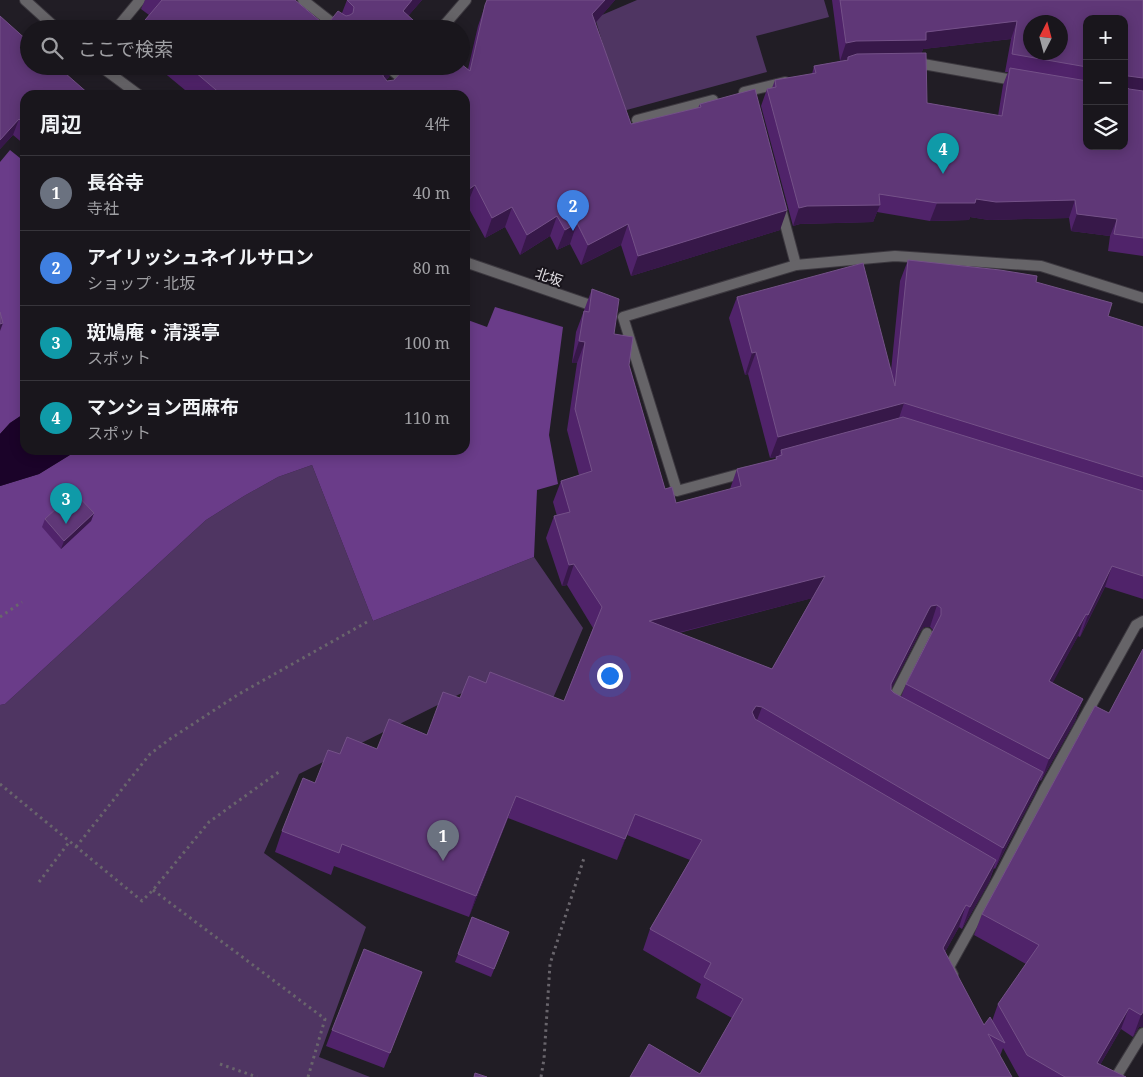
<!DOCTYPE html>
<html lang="ja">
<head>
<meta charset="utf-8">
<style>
  :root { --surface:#19161c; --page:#262329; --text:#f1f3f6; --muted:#9f9fa3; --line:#37353b; --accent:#53d396 }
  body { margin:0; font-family:"Noto Serif","Noto Sans JP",serif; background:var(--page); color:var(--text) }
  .controls { position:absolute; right:15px; top:15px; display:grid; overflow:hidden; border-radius:10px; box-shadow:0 2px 12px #0003 }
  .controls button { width:45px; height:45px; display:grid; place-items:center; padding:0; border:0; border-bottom:1px solid var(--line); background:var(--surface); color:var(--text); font:25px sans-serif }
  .compass { position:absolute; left:1023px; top:15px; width:45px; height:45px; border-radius:50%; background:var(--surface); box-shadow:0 2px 12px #0003; rotate:6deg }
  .you { position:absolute; left:609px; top:675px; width:18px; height:18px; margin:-12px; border:4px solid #fff; border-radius:50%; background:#1a73e8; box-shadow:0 0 0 8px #1a73e833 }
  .badge { display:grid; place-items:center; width:32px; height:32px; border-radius:50%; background:var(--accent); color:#fff; font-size:16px; font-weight:700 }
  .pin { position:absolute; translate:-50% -41px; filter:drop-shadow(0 1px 2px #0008) }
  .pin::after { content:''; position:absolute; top:26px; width:18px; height:15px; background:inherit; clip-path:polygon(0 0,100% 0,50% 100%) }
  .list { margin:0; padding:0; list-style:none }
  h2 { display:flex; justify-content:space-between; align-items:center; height:65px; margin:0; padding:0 20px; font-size:21px }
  h2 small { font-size:16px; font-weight:400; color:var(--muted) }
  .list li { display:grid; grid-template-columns:32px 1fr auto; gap:15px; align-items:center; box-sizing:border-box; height:75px; padding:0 20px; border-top:1px solid var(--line) }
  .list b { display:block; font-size:19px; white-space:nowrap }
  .list p { margin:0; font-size:16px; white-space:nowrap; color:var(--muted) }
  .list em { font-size:16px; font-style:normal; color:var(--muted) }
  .icon { flex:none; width:28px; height:28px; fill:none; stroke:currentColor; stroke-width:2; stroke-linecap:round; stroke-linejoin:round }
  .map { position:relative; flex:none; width:1143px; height:1077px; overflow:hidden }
  .search { position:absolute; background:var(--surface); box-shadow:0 2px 12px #0003; left:20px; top:20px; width:450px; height:55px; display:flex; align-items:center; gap:12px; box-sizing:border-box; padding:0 18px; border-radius:28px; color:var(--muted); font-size:19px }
  .panel { position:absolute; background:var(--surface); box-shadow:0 2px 12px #0003; left:20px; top:90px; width:450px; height:365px; border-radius:15px }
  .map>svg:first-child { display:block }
</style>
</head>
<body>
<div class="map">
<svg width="1143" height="1077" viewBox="0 0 1143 1077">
  <rect width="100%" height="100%" fill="#211d25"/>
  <!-- green -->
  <path fill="#4f3562" d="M637,0H824L829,17L756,36L767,72L623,111L595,18Z
    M312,465L373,621L534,557L583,628L548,710L480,684L299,774L264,853L366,927L319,1057L370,1077H0V705L5,704L206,520L244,496L278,477Z"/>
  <!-- forest -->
  <path fill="#6a3c89" d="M10,150L25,162V413L10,423L0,434V162Z
    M495,307L563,327L549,435L558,484L537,490L534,557L373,621L312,465L278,477L244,496L206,520L5,704L0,705V486L39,474L78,450H465V319L487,327Z"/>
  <!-- water -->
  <path fill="#1b0329" d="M25,413V450H78L39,474L0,486V434L10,423Z"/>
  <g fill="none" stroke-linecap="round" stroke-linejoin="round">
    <!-- lane casing -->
    <g stroke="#3c383f" stroke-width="12">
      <path id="lane" d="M303,0L340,29
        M441,29L466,0
        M913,64H923L1019,81
        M387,66L400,77
        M744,92L785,82
        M637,120L713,100
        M780,205L796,265
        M890,705L927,633
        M953,975L949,967L998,879L1044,790L1136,625L1143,621"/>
    </g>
    <!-- street casing -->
    <g stroke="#3c383f" stroke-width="12">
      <path id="street" d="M25,0L57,29
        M116,29L140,0
        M100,66L139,95
        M465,262L599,308
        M623,317L677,491L747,472
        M623,317L796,265L895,256L1041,266L1143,298
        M1116,1077L1143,1033"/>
    </g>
    <!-- path -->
    <path stroke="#69656c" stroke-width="3" stroke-dasharray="2.5 4" stroke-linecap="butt" d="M0,617L22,602
      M0,784L142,901L153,890L209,822L280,771
      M76,847L150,754L170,739L239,694L367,622
      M39,882L70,841
      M153,890L325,1019L308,1077
      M220,1064L257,1077
      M541,1077L544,1059L550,964L584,858"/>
    <!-- lane -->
    <use href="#lane" stroke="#666468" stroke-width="10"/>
    <!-- street -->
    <use href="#street" stroke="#666468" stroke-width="10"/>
  </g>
  <!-- wall -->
  <path fill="#50236a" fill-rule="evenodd" d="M145,0H295L326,26L342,13L347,0H422L408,16L423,29H139L140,26L149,15L141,9Z
    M487,0H615L595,23L631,124L698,108L700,104L780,230L631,276L621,245L581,265L570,244L557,250L550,236L520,255L505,227L485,238L467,205L465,207V95H191L156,66H393L389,77L386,80L387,81L468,69L478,26Z
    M832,0H1143V256L1108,251L1110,236L1071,231L1069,218L989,220L970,217L969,220L930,221L877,212L873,222L800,224L793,226L761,106L767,89L772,88L775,80L812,74L814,66L847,60V59L840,61ZM1087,19L1124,146H1087ZM1011,39L1005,72H1008L1003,85L998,116L927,103L921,54L923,49Z
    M0,16L25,95V145L13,135L0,149Z
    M908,260L1036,282L1108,316L1143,327V599L1105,587L1080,637L1078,636L1052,683L1083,699L1075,721L1041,781L1040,780L1035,793L995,869L994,868L989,882L962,929L959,927L945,952L984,1025L992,1021L998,1004L1026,964L974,935L982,914L1095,706L1143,1027H1139L1133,1037L1121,1029L1100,1065L1126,1077H1019L1003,1048L1000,1056L700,1074L732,1018L696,998L701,984L643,950L650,929L690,860L627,835L617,860L508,818L469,917L334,866L331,875L275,852L282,831L315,783L340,754L377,749L427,735L460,698L486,683L564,701L593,628L567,585L562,586L546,538L554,516H557L553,502L561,481L579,475L567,430L577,363H572L576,332L592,289L629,365L665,489L676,503L730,489L737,469L775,460L776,457L770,458L748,374L745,375L729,318L737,297L891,371L900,281ZM812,598L772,669L679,633ZM924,627H930L933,630L906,684L901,697L894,693L891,689L921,630Z
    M94,513L91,521L61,549L42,527L45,519Z
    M472,917L509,932L491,977L455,962Z
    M422,972L384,1068L326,1046L332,1030Z"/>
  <!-- shaded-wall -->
  <path fill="#371849" d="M412,0H422L397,29L403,11Z
    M605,0H615L585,35L592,14Z
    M1017,21L1011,39L923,49L920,57H848L847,59L840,61L846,43L856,41Z
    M388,66H393L389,77L377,90L384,70Z
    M1128,76L1143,78V96L1124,94V80Z
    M19,119L13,135L0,149V140Z
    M475,185L467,205L465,207V192Z
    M976,199L1075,200L1069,218L989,220L970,217L969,220L930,221L937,203Z
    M880,205L873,222L800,224L793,226L799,208L807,206Z
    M512,207L505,227L485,238L492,218Z
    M787,210L780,230L631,276L638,256Z
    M1077,214L1117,219L1110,236L1071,231Z
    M557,216L550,236L520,255L527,235Z
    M577,223L570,244L557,250L565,230Z
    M628,224L621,245L581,265L588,245Z
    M3,323L0,331V324Z
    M579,341L585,342L577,363H572Z
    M756,352L748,374L745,375L752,353Z
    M904,403L897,424L781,450L779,456L770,458L778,437Z
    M94,513L91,521L61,549L64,541Z
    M574,564L567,585L562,586L569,565Z
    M1112,566L1105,587L1080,637L1088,615Z
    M825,576L817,597L641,642L649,621Z
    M937,605L930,627H924L921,630L883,705L891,684L929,609L931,606Z
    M1086,614L1078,636L1042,703L1049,681Z
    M1083,699L1075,721L1041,781L1049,759Z
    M756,706L762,707L754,728L752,712Z
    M1043,772L1035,793L995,869L1003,848Z
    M516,796L508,818L469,917L476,896Z
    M635,814L627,835L617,860L625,839Z
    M996,860L989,882L962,929L970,907Z
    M966,905L959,927L935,970L943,948Z
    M1129,1008L1121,1029L1093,1077L1097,1063Z
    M1143,1012V1027H1139L1133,1037L1141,1015Z"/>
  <!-- building -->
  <path fill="#5f3777" stroke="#745188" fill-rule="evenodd" d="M162,0H295L326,26L338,11L346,16L350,15L353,13L354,7L347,0H412L403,11L423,29H142L140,26Z
    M487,0H605L592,14L631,124L701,107L700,104L755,89L787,210L638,256L628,224L588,245L577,223L565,230L557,216L527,235L512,207L492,218L475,185L465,192V95H222L188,66H388L384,70L383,76L387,81L394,80L407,66H461V64L470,71L485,5Z
    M840,0H1143V78L1128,76L1125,79L1124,82V19H1087V67L1012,54L1017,21L926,32V40L856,41L846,43ZM1030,22H1060V52H1030Z
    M0,16L29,42V66H57L90,95H25V125L19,119L0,140Z
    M926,53L927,103L1002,116L1010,68L1087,81V146H1124V85L1129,89L1143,91V238L1114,234L1117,219L1077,214L1075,200L996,202L976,199L975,203H937L879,194L880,205L807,206L799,208L767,89L776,87L775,80L816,73L814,66L848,60V57L857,54Z
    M908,260L1000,270L1037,276L1036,282L1112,303L1108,316L1143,327V477L904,403L778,437L756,352L752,353L737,297L863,263L895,386Z
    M592,289L619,299L614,334L633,337L629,365L665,489L672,487L676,503L741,486L737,469L777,459L776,457L782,455L781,450L903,417L1143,491V576L1112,566L1088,615L1086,614L1049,681L1083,699L1049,759L906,684L941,615V608L937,605L931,606L929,609L891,684V690L894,693L1043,772L1003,848L762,707L756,706L752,712L755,719L996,860L970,907L966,905L943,948L984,1025L990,1017L1005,1043L988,1034L1012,1077H630L649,1044L700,1074L743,999L704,977L711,963L650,929L702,840L635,814L625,839L516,796L476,896L342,844L339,853L282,831L303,778L315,783L328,750L340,754L347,737L377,749L389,719L427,735L443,692L460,698L469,676L486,683L490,672L564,701L602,607L574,564L569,565L554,516L570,512L561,481L592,471L575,409L585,342L579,341L584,311L589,312ZM825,576L772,669L649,621Z
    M0,312L3,323L0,324Z
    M74,492L94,513L64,541L45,519Z
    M1143,649V1012L1141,1015L1129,1008L1097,1063L1126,1077H1065L1027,1055L998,1004L1039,945L982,914L1095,706L1109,713Z
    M472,917L509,932L494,969L458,954Z
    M364,949L422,972L390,1053L332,1030Z
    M475,1073L487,1077H474Z"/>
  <g text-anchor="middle" stroke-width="4" stroke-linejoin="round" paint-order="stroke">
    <!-- street labels -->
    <g font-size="14" fill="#e0dde2" stroke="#18141b">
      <text transform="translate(549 277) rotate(19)" y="5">北坂</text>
    </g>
  </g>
</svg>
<div class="controls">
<button>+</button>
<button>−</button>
<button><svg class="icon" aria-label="layers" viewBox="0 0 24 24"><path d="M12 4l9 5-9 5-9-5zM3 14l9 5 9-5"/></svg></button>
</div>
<svg class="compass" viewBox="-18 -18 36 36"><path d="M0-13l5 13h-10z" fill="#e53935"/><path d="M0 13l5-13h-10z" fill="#9f9fa3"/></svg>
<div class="you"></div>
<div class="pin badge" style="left:443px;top:861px;background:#6b7280">1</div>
<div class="pin badge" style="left:573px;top:231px;background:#3f7fe0">2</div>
<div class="pin badge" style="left:66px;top:524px;background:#0f9aa8">3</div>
<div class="pin badge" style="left:943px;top:174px;background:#0f9aa8">4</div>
<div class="search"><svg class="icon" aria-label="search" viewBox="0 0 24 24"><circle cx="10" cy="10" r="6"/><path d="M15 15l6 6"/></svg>ここで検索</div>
<section class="panel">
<h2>周辺<small>4件</small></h2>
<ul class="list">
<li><span class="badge" style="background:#6b7280">1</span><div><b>長谷寺</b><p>寺社</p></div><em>40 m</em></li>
<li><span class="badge" style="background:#3f7fe0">2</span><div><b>アイリッシュネイルサロン</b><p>ショップ · 北坂</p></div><em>80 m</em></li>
<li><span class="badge" style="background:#0f9aa8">3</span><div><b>斑鳩庵・清渓亭</b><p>スポット</p></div><em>100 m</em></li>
<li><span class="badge" style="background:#0f9aa8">4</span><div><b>マンション西麻布</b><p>スポット</p></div><em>110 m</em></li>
</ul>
</section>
</div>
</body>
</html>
